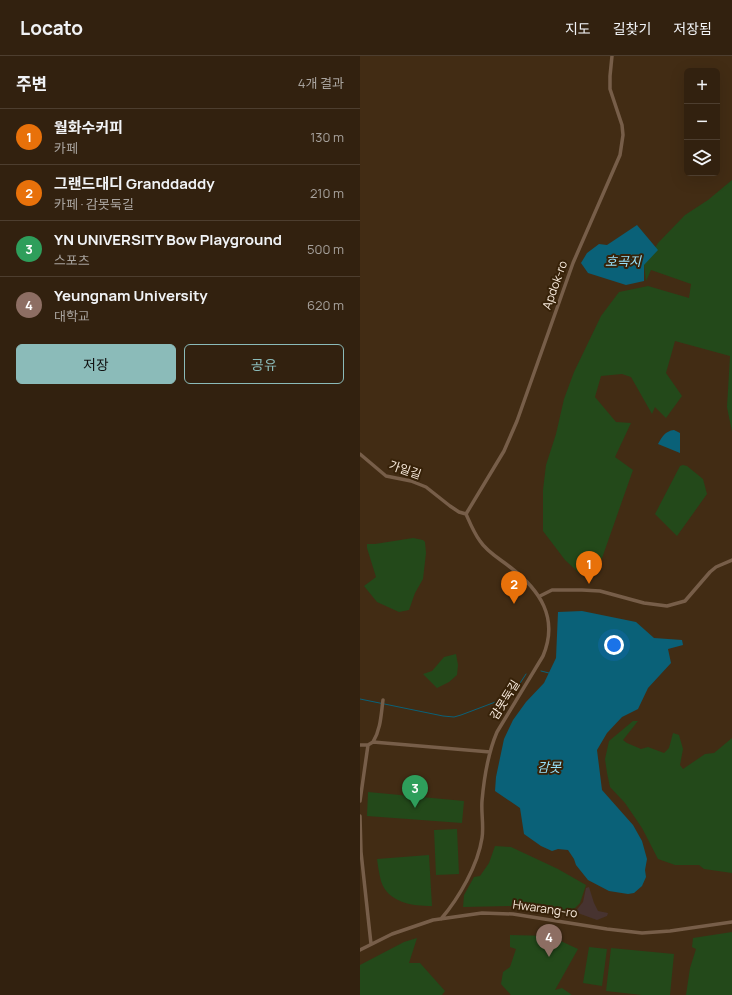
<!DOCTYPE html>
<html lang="ko">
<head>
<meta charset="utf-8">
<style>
  :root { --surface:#32210f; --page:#3a2918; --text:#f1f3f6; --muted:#a8a39e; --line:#4d3e2f; --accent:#8bbbb9 }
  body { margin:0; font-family:Manrope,"Noto Sans KR",sans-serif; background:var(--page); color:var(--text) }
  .controls { position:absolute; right:12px; top:12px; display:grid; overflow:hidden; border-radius:6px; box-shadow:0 4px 16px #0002 }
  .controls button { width:36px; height:36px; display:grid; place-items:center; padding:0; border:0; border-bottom:1px solid var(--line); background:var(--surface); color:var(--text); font:20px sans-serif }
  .you { position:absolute; left:254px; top:589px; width:14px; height:14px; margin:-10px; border:3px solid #fff; border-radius:50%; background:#1a73e8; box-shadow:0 0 0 6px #1a73e833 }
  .badge { display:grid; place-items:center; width:26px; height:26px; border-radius:50%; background:var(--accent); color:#fff; font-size:13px; font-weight:700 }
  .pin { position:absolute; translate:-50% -33px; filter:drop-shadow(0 1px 2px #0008) }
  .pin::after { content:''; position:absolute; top:21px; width:14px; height:12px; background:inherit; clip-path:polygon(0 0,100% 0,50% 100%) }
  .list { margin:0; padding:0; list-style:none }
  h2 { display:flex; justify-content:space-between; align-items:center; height:52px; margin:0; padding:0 16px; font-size:17px }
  h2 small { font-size:13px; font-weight:400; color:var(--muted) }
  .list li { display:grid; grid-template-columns:26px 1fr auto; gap:12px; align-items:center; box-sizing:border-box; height:56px; padding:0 16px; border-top:1px solid var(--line) }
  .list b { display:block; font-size:15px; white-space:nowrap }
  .list p { margin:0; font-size:13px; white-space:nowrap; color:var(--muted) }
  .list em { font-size:13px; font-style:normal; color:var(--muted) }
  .actions { display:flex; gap:8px; padding:12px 16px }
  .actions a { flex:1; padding:9px 0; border:1px solid var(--accent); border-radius:6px; text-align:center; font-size:14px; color:var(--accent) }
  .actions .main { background:var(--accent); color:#111 }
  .icon { flex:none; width:22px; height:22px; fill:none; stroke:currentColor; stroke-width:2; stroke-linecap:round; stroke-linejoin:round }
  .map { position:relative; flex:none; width:372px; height:939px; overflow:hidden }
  header { display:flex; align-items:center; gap:24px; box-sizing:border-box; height:56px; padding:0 20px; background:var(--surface); border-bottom:1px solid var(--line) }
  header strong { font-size:19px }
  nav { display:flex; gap:22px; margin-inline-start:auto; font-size:14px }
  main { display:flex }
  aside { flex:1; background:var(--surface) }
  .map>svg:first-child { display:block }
</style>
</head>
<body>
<header>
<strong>Locato</strong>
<nav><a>지도</a><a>길찾기</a><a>저장됨</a></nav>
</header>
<main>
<aside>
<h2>주변<small>4개 결과</small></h2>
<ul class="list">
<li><span class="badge" style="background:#e8710a">1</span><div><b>월화수커피</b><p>카페</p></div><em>130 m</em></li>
<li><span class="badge" style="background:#e8710a">2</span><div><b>그랜드대디 Granddaddy</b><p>카페 · 감못둑길</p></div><em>210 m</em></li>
<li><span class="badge" style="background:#2e9e5b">3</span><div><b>YN UNIVERSITY Bow Playground</b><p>스포츠</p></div><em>500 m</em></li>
<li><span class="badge" style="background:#8d6e63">4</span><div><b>Yeungnam University</b><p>대학교</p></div><em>620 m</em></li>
</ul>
<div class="actions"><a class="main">저장</a><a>공유</a></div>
</aside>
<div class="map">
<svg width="372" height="939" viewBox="0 0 372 939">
  <rect width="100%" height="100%" fill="#422c14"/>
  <!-- industrial -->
  <path fill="#473330" d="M229,831L234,847L238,855L248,857L247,860L237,864L215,856L223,846L226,832Z"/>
  <!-- green -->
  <path fill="#23491a" d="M372,124V376L367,351L370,300L315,285L306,317L322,340L306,362L295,351L292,358L271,321L262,318L241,320L235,341L256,366L271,367L255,401L273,414L241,505L232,513L219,517L205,504L183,475V434L186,409L196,378L204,343L214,316L241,260L259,236L288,230L329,242L331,228L291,214L286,225L284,209L298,187L325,159L348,144Z
    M323,409L327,410L343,423L347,438L317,480L295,458L320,410Z
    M53,482L63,484L65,486L66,497L63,523L55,537L49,554L39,556L17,546L4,530L16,521L7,492V488H15Z
    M96,598L98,609L97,619L89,626L77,632L63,618L72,615L84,601Z
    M273,665H278L263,684L267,687L281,693L288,691L304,697L309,692L313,677L319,679L323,693L320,709L323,713L345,698L354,697L372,682V817L344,813L339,809H315L298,803L282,772L265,747L250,731L247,717L245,703L249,685Z
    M8,736L104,745L102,767L7,760Z
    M97,773L99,818L76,819L74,774Z
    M135,790L151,791L198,813L226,829L220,847L214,853L215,860L149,850L103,851L104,839L114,821L120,820L129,807Z
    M69,799L72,850C53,850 28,847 21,825C19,818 18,810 17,803Z
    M372,876V939H326L330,912L336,893L332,891L333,882Z
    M150,879L190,880L218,893L195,934L202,932L212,939H151L141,928L143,916L150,911L156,893L150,891Z
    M57,882L49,907H60L85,935L82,939H0V909L44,886Z
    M229,891L247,893L242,930L223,927Z
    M251,892L314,898L310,939H282L246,935Z"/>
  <!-- water -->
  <path fill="#0a6178" d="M277,169L298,194L284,209V225L266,229L228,217L221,207L227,197L239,188L247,189Z
    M314,374L320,377V397L298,388C302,381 305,375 314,374Z
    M222,555L276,566L294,582L322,584L323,589L308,593L311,607L288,632L278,653L262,661L247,677L237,694L242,734L273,769L282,785L287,803L285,814L286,821L282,830L274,837L268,838L249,835L228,824L216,809L214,803L208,794L198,793L192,795L181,790L164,778L160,752L135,735L136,721L144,683L153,664L166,646L184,627L196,602L198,556Z"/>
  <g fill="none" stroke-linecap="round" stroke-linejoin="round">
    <!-- stream -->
    <path stroke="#0a6178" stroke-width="1" d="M181,615L189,617
      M0,643L83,660L94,661L101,659L146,642L155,635L166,618"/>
    <!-- minor -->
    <path stroke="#775e49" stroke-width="3.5" d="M0,398L26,420L51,425L66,431L90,450L99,456L106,458
      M106,458L144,395L157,365L213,207L260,99L263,79L262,69L250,33V20L252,0
      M180,540L192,534H222L240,535L284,547L307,550L325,545L350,516L356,511L372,504
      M13,686C21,673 21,658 23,644
      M0,689H8
      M8,689L13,686L130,696
      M0,745L8,689
      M0,760L1,796L11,888
      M81,863C99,842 118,809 122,782C124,770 121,757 122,745C124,722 128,697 137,676L183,600C199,562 180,534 150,511C140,503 127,496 120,485C114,477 110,467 106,458
      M0,894L32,878L73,864L122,857L153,858L247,873L282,877L310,875L372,866"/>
  </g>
  <g text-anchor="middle" stroke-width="4" stroke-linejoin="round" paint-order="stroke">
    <!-- street labels -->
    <g font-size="12" fill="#f8eadc" stroke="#372209">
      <text transform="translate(195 229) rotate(-70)" y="4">Apdok-ro</text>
      <text transform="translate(45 414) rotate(19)" y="4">가일길</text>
      <text transform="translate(145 644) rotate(-58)" y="4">감못둑길</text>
      <text transform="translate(185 853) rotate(8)" y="4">Hwarang-ro</text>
    </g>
    <!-- water labels -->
    <g font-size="13" font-style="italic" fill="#98e0f9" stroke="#372209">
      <text x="263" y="210">호곡지</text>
      <text x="189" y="716">감못</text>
    </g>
  </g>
</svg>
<div class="controls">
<button>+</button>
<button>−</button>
<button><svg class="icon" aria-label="layers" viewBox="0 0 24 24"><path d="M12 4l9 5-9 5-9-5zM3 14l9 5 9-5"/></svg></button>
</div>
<div class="you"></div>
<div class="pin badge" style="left:229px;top:528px;background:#e8710a">1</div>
<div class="pin badge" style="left:154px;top:548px;background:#e8710a">2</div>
<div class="pin badge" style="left:55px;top:752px;background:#2e9e5b">3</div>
<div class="pin badge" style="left:189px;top:901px;background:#8d6e63">4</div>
</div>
</main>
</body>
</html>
